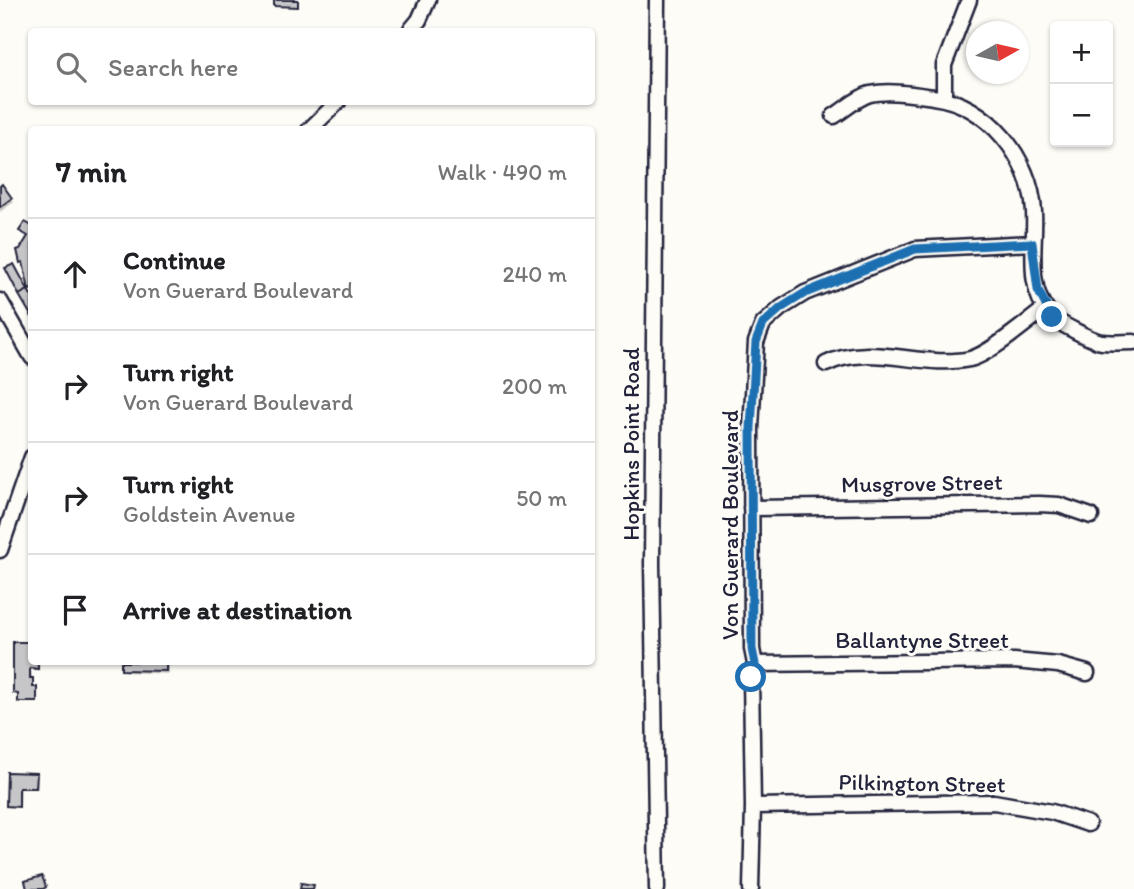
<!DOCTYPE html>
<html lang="en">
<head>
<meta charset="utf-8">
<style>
  :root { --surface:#fff; --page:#f6f6f6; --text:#202124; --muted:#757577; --line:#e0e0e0 }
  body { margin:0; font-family:Itim,sans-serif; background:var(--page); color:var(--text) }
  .controls { position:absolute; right:21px; top:21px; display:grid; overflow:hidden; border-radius:7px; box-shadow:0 2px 5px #0004 }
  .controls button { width:63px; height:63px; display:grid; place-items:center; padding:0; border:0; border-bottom:2px solid var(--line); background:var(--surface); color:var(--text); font:35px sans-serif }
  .compass { position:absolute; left:966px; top:21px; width:63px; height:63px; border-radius:50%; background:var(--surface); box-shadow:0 2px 5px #0004; rotate:82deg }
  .stop { position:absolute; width:21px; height:21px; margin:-16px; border:5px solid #1f6fb2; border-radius:50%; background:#fff }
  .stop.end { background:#1f6fb2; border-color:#fff; box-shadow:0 2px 7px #0008 }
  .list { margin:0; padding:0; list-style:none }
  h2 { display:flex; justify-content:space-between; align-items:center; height:91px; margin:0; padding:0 28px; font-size:30px }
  h2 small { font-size:23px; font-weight:400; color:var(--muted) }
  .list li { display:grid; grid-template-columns:46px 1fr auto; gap:21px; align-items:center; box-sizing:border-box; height:112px; padding:0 28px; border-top:2px solid var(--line) }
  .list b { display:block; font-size:26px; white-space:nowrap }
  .list p { margin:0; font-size:23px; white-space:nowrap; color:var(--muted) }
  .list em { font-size:23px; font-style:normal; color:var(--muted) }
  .icon { flex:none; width:38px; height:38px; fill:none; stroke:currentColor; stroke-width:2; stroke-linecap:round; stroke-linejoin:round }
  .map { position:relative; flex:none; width:1134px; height:889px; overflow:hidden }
  .search { position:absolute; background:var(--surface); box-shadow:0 2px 5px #0004; left:28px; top:28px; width:567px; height:77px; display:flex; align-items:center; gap:18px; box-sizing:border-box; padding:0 24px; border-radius:7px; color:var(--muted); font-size:26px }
  .panel { position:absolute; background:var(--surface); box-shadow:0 2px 5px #0004; left:28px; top:126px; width:567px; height:539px; border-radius:7px }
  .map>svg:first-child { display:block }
</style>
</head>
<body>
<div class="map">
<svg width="1134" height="889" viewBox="0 0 1134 889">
  <rect width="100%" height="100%" fill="#fdfcf7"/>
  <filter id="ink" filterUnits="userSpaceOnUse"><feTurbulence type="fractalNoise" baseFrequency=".0143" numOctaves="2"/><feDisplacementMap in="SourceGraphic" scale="14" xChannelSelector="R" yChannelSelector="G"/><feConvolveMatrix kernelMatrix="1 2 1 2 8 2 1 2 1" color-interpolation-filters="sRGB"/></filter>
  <g filter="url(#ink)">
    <!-- shadow -->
    <path fill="#0003" d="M0,188L5,189L14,202L0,212Z
      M32,662H39V670H31L34,689L38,691V703H22L20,695L14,693Z
      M123,662H169V674L126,672L123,669Z
      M9,774L38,777V789H21L20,808L8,806Z"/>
    <!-- building -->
    <path fill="#c6c6c8" stroke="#22223b" stroke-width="2" d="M274,0H298V7L274,6Z
      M2,184L12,198L0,207V186Z
      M25,222L32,226V289L29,290L23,262L20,263L17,250L20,249L28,236L19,231Z
      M14,264L28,290L19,295L5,268Z
      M28,290L32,297V317L19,295Z
      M13,642H32V662H38V669L30,668V678H33V687H37V702H18V694L13,693Z
      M121,662H166V671L121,670Z
      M7,772L37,773L36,788H19V807L6,806Z
      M42,876L46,887L43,889H27L25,881Z
      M301,883L314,885L313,889H300Z"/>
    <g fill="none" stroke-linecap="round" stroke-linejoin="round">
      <!-- minor casing -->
      <g stroke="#22223b" stroke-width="19">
        <path id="minor" d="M657,0L652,563L657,889
          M409,32L419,20L428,0
          M944,98V65L969,0
          M834,116C844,110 858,97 870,94C890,90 913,94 933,97C988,104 1031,158 1034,212C1036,245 1025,287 1050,315C1056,322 1093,341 1102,342C1112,343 1124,342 1134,342
          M309,130L338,102
          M0,301L32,357
          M826,364C868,342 923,369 970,359C989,355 1028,321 1046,308
          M751,508L1039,504L1059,505L1091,516
          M0,550L32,457
          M755,664L1014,661L1058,665L1087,673
          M753,806L994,802L1052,812L1088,824
          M751,889L753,806L751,677L755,664L752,649L751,428L756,342L763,324L781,308L805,293L915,249L1033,243"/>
      </g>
      <!-- minor -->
      <use href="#minor" stroke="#fdfcf7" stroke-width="14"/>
    </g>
  </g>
  <g fill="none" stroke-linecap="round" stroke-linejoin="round" filter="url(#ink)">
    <!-- route -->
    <path stroke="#1f6fb2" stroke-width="9" d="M751,677L755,664L752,649L751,428L756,342L763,324L781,308L805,293L915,249L1032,243L1038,290L1052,317"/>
  </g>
  <g text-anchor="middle" stroke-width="6" stroke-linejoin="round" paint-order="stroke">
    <!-- street labels -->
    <g font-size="23" fill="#22223b" stroke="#fdfcf7">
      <text transform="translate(631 444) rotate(-90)" y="8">Hopkins Point Road</text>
      <text transform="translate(922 483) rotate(-1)" y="8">Musgrove Street</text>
      <text transform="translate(730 525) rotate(-90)" y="8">Von Guerard Boulevard</text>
      <text x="922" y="648">Ballantyne Street</text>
      <text transform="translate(922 783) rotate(1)" y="8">Pilkington Street</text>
    </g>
  </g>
</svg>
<div class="controls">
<button>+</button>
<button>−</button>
</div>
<svg class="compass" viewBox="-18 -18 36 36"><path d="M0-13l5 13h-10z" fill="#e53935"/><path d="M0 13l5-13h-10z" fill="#757577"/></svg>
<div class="stop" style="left:751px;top:677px"></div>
<div class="stop end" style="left:1052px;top:317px"></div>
<div class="search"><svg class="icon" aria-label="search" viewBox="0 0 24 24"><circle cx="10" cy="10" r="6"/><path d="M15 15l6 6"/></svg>Search here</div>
<section class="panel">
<h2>7 min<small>Walk · 490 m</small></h2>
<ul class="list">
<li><svg class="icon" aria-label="ahead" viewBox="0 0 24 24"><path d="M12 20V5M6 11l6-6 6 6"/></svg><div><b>Continue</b><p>Von Guerard Boulevard</p></div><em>240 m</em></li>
<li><svg class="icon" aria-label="right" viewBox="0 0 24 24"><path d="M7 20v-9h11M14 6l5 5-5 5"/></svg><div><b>Turn right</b><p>Von Guerard Boulevard</p></div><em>200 m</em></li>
<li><svg class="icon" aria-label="right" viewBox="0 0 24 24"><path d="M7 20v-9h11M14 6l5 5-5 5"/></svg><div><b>Turn right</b><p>Goldstein Avenue</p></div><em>50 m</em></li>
<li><svg class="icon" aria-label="arrive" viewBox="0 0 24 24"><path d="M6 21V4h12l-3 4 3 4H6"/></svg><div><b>Arrive at destination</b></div></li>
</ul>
</section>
</div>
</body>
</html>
